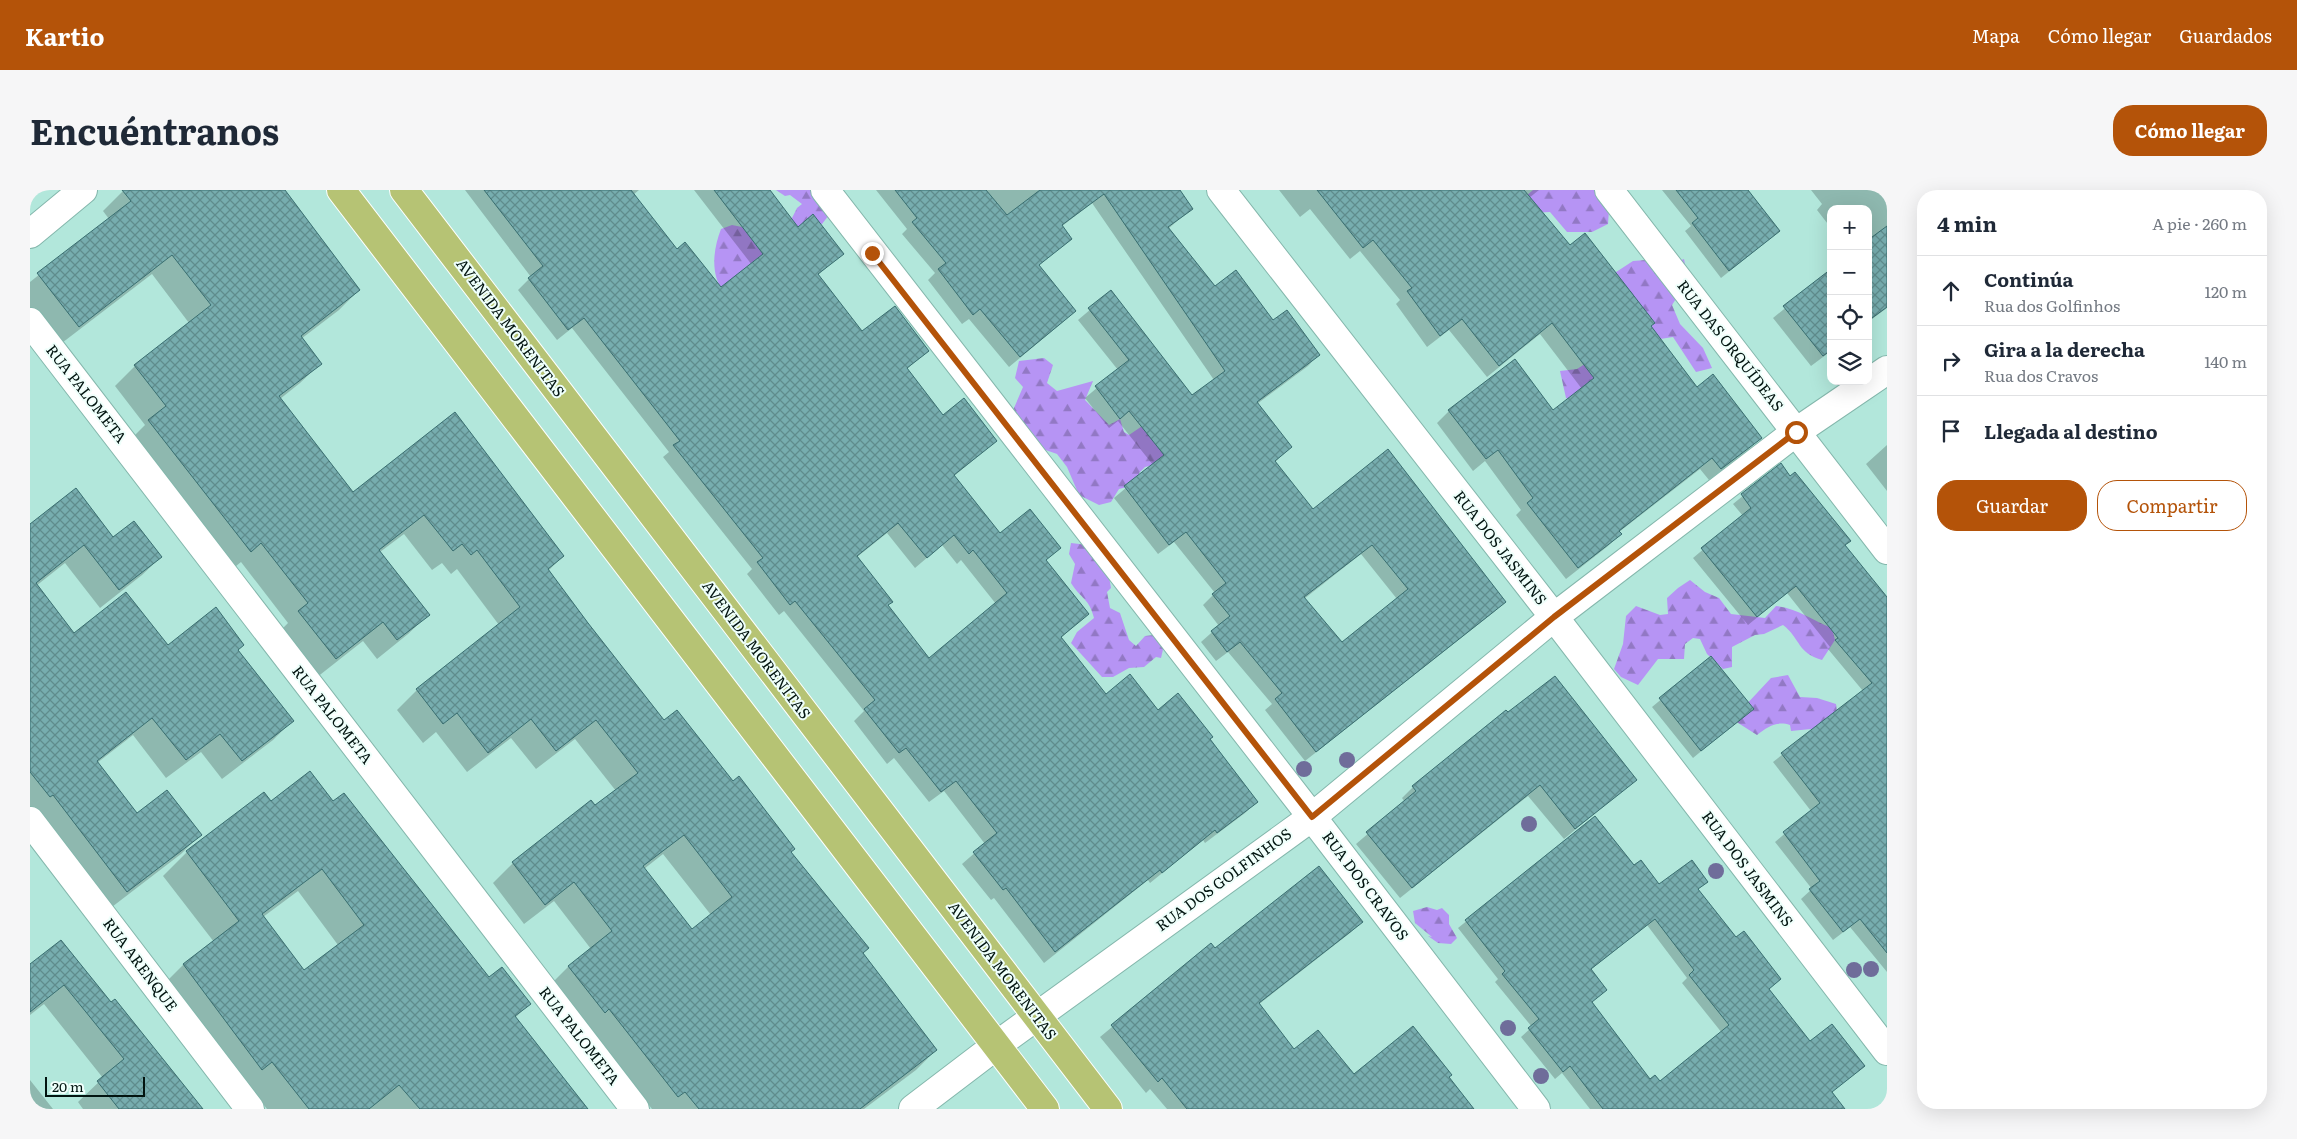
<!DOCTYPE html>
<html lang="es">
<head>
<meta charset="utf-8">
<style>
  :root { --surface:#fff; --page:#f6f6f7; --text:#1f2937; --muted:#747a83; --line:#e0e1e3; --accent:#b45309 }
  body { margin:0; font-family:Literata,serif; background:var(--page); color:var(--text) }
  .controls { position:absolute; right:15px; top:15px; display:grid; overflow:hidden; border-radius:10px; box-shadow:0 5px 20px #0002 }
  .controls button { width:45px; height:45px; display:grid; place-items:center; padding:0; border:0; border-bottom:1px solid var(--line); background:var(--surface); color:var(--text); font:25px sans-serif }
  .scale { position:absolute; left:15px; bottom:12px; width:100px; box-sizing:border-box; padding-left:5px; border:2px solid #021410; border-top:0; font-size:14px; line-height:18px; white-space:nowrap; color:#021410; -webkit-text-stroke:4px #effffb; paint-order:stroke }
  .stop { position:absolute; width:15px; height:15px; margin:-11px; border:4px solid #b45309; border-radius:50%; background:#fff }
  .stop.end { background:#b45309; border-color:#fff; box-shadow:0 1px 5px #0008 }
  .list { margin:0; padding:0; list-style:none }
  h2 { display:flex; justify-content:space-between; align-items:center; height:65px; margin:0; padding:0 20px; font-size:21px }
  h2 small { font-size:16px; font-weight:400; color:var(--muted) }
  .list li { display:grid; grid-template-columns:32px 1fr auto; gap:15px; align-items:center; box-sizing:border-box; height:70px; padding:0 20px; border-top:1px solid var(--line) }
  .list b { display:block; font-size:19px; white-space:nowrap }
  .list p { margin:0; font-size:16px; white-space:nowrap; color:var(--muted) }
  .list em { font-size:16px; font-style:normal; color:var(--muted) }
  .actions { display:flex; gap:10px; padding:15px 20px }
  .actions a { flex:1; padding:11px 0; border:1px solid var(--accent); border-radius:20px; text-align:center; font-size:18px; color:var(--accent) }
  .actions .main { background:var(--accent); color:#fff }
  .icon { flex:none; width:28px; height:28px; fill:none; stroke:currentColor; stroke-width:2; stroke-linecap:round; stroke-linejoin:round }
  .map { position:relative; flex:none; width:1857px; height:919px; overflow:hidden; border-radius:20px }
  header { display:flex; align-items:center; gap:30px; box-sizing:border-box; height:70px; padding:0 25px; background:var(--accent); color:#fff }
  header strong { font-size:24px }
  nav { display:flex; gap:28px; margin-inline-start:auto; font-size:18px }
  .intro { display:flex; align-items:center; justify-content:space-between; box-sizing:border-box; height:120px; padding:0 30px }
  h1 { margin:0; font-size:35px }
  .button { padding:12px 22px; border-radius:20px; background:var(--accent); color:#fff; font-size:18px; font-weight:700 }
  main { display:flex; gap:30px; padding:0 30px }
  aside { flex:1; background:var(--surface); border-radius:20px; box-shadow:0 5px 20px #0002 }
  .map>svg:first-child { display:block }
</style>
</head>
<body>
<header>
<strong>Kartio</strong>
<nav><a>Mapa</a><a>Cómo llegar</a><a>Guardados</a></nav>
</header>
<div class="intro"><h1>Encuéntranos</h1><a class="button">Cómo llegar</a></div>
<main>
<div class="map">
<svg width="1857" height="919" viewBox="0 0 1857 919">
  <defs>
    <pattern id="forest-firs" width="22" height="20" patternUnits="userSpaceOnUse" patternTransform="scale(1.25)"><rect width="22" height="20" fill="#b694f4"/><path d="M5 1l3.5 6h-7zM16 11l3.5 6h-7z" fill="#9278c4"/></pattern>
    <pattern id="building-cross-hatch" width="8" height="8" patternUnits="userSpaceOnUse" patternTransform="scale(1.25)"><rect width="8" height="8" fill="#77adaf"/><path d="M0 0l8 8M0 8l8-8" fill="none" stroke="#5f8c8d"/></pattern>
  </defs>
  <rect width="100%" height="100%" fill="#b2e7db"/>
  <!-- forest -->
  <path fill="url(#forest-firs)" d="M746,0H783L799,25L792,34H785L694,103C680,84 683,60 691,39L702,35L717,38L761,30L767,18L772,14L760,5L755,6Z
    M1503,0H1567L1579,20L1578,34L1562,42H1537L1520,22L1500,23L1495,7Z
    M1654,69L1658,90L1642,115L1650,134L1673,158L1682,178L1666,182L1643,147L1624,150L1580,86L1603,71L1616,70L1623,81Z
    M1582,157L1575,230L1536,208L1530,181L1547,179Z
    M1014,168L1023,175L1017,193L1027,201L1063,191L1055,210L1079,235L1090,229L1094,242L1099,245L1121,230L1170,249L1124,275L1115,277L1109,283V294L1089,299L1081,312L1069,315L1049,305L1037,277L1027,264L1010,258L985,231L984,218L993,197L985,188L989,171Z
    M1041,353L1058,355L1078,381L1081,398L1077,402L1080,418L1090,423L1099,450L1106,456L1115,446L1124,445L1135,451L1131,468L1126,467L1114,477L1099,478L1083,487H1072L1041,453L1047,442L1064,428C1059,408 1051,409 1041,393L1045,374L1039,364Z
    M1660,390L1675,402L1689,408L1701,424L1735,428L1746,416C1769,419 1781,430 1802,438L1805,450L1792,470C1767,463 1771,449 1753,435L1734,444L1725,445L1702,457V477L1693,479L1677,464L1670,449L1663,448L1655,454L1654,469H1628L1608,495L1591,487L1584,479L1593,454L1596,426L1606,416L1630,425L1638,424L1637,408L1648,398Z
    M1758,485L1770,507L1787,508L1806,514L1808,530L1788,556L1781,539L1761,541L1760,535C1747,531 1738,536 1727,545L1705,531L1713,518L1741,488Z
    M1397,717L1407,720L1412,718L1419,725V734L1427,748L1421,754L1408,753L1398,746L1402,747L1385,733L1383,721Z"/>
  <!-- shadow -->
  <path fill="#0003" fill-rule="evenodd" d="M94,0H253L329,100L309,120L271,149L290,174L270,193L250,209L323,304L533,366L518,381L634,532L760,662L832,763L906,860L886,880L834,919H622L559,838L519,796L539,776L561,759L524,711L494,734L463,693L483,673L586,601L545,549L506,579L481,548L437,582L406,542L393,553L367,520L387,500L469,435L427,379L421,384L412,373L402,380L374,344L350,362L398,425L378,444L347,469L333,451L286,488L249,442L258,433L211,372L200,381L99,251L115,235L85,196L105,176L159,133L122,84L28,156L0,120V92L79,29L73,21ZM633,664L681,725L662,740L614,679Z
    M435,0H609L603,5L646,61L691,99L722,75L664,0H738L768,38L812,64L787,86L832,143L897,161L876,180L913,226L966,251L923,287L970,344L1030,358L1015,371L1057,424L1031,448L1076,505L1128,521L1178,549L1226,612L1215,623L1175,653L1173,650L1120,693L1118,690L1014,773L964,708L961,710L932,674L955,654L914,601L899,612L864,568L857,574L824,531L834,521L754,421L749,425L717,384L722,379L633,267L639,262L542,138L527,150L488,100L501,87ZM857,343L885,378L912,355L927,374L931,370L966,414L899,470L857,416L827,367Z
    M846,0H1147L1161,19L1138,39L1184,98L1243,132L1288,165L1278,176L1227,214L1261,257L1245,272L1283,321L1474,412L1464,422L1275,571L1235,520L1242,514L1198,462L1186,471L1171,452L1189,436L1173,415L1185,403L1144,352L1128,364L1084,308L1123,275L1088,231L1079,238L1055,208L1088,180L1048,130L1081,102L1161,206L1184,190L1062,13L1031,37L1040,49L1008,76L1034,131L979,177L939,129L932,134L898,90L905,83L872,44L877,39ZM1331,364L1367,409L1311,454L1274,409Z
    M1249,0H1509L1499,8L1540,56L1620,137L1667,198L1730,248L1718,260L1679,290L1670,279L1589,342L1590,344L1578,356L1536,389L1486,325L1491,320L1455,271L1443,281L1407,233L1419,221L1523,222L1552,199L1510,144L1457,187L1419,140L1397,157L1366,114L1370,110L1330,61L1320,69L1280,19L1270,27Z
    M1632,0H1718L1741,48L1691,88L1655,41L1661,36Z
    M1781,0H1857V118L1838,132V19H1801V38L1787,20L1792,14Z
    M1801,81V161L1781,176L1743,128Z
    M1857,255V301L1836,274Z
    M1751,275L1814,356L1857,431V782L1820,737L1803,750L1771,709L1782,699L1745,652L1781,621L1743,572L1833,501L1798,459L1800,457L1757,403L1718,435L1663,368L1713,326L1703,314Z
    M0,335L83,348L131,367L112,385L70,418L35,373L6,396L44,444L137,457L207,460L262,531L243,550L192,589L171,562L136,588L103,545L67,573L107,624L170,645L151,664L78,720L0,625Z
    M1681,468L1722,519L1663,568L1622,517Z
    M1605,590L1534,649L1498,606L1370,708L1326,654L1375,612L1372,608L1383,597Z
    M234,604L241,612L303,613L459,789L499,814L485,828L556,919H237L218,895L130,798L153,775L184,752L133,686L157,662ZM268,701L308,755L273,781L233,727Z
    M1565,627L1604,677L1629,696L1677,692L1667,700L1738,800L1801,903L1814,919H1560L1532,883L1525,889L1491,847L1502,837L1465,792L1468,789L1428,738ZM1617,735L1657,788L1652,793L1692,843L1630,893L1619,891L1561,813L1560,780Z
    M1331,732L1320,743L1228,815L1264,860L1324,886L1418,887L1442,919H1137L1120,899L1116,903L1070,847L1181,755L1185,759Z
    M0,776L81,814L171,919H53L48,912L73,888L14,814L0,825Z
    M0,890L23,919H0Z"/>
  <!-- building -->
  <path fill="url(#building-cross-hatch)" stroke="#396e70" fill-rule="evenodd" d="M92,0H255L330,100L271,146L292,174L249,206L323,302L425,222L534,366L518,379L558,433L634,530L647,520L703,591L709,586L765,659L761,662L839,758L833,763L907,860L830,919H669L655,902L648,907L579,819L575,823L538,776L582,741L544,692L515,715L482,672L561,610L565,615L608,583L566,530L526,561L501,529L458,563L427,523L413,534L386,499L490,417L447,360L441,365L432,354L423,361L394,325L349,360L400,425L367,450L353,432L306,469L268,421L278,413L231,353L221,362L118,230L136,216L104,175L181,115L142,65L49,137L7,83L101,11ZM654,645L702,707L662,739L613,676Z
    M454,0H601L647,59L655,52L691,97L733,64L684,0H740L768,37L783,24L814,64L788,84L832,141L865,116L899,161L877,178L913,225L934,208L967,251L924,285L970,343L1000,319L1031,358L1016,370L1059,424L1031,447L1076,504L1100,484L1128,520L1148,503L1183,547L1180,549L1228,612L1187,643L1185,640L1132,683L1130,680L1025,762L976,698L973,700L943,662L967,643L926,591L911,602L876,558L869,563L834,519L845,510L765,411L760,415L727,372L733,368L643,255L650,251L554,128L538,140L498,88L513,76ZM868,333L897,368L924,345L939,364L943,360L977,403L899,468L858,415L863,412L827,366Z
    M865,0H956L977,25L1010,0H1150L1163,19L1138,37L1185,96L1206,80L1243,130L1257,120L1290,165L1227,212L1262,257L1245,271L1283,319L1358,259L1476,412L1286,562L1245,509L1252,503L1210,452L1197,462L1181,441L1200,426L1182,404L1196,393L1156,342L1139,355L1094,296L1134,265L1099,221L1090,229L1065,196L1099,170L1058,118L1081,100L1162,205L1195,181L1074,4L1032,35L1042,49L1009,75L1046,121L990,167L950,119L943,125L908,79L916,73L882,32L887,28ZM1342,355L1378,399L1312,452L1274,407Z
    M1287,0H1494L1540,55L1555,43L1625,133L1621,136L1667,197L1683,184L1732,248L1691,279L1682,268L1589,341L1592,344L1548,378L1497,313L1503,308L1468,260L1456,269L1418,220L1485,169L1523,220L1564,188L1522,133L1469,176L1432,129L1410,146L1377,101L1382,98L1343,50L1333,58Z
    M1646,0H1718L1750,41L1699,81L1662,33L1668,28Z
    M1857,36V117L1838,131V50Z
    M1801,79V160L1793,166L1753,116Z
    M1751,273L1760,286L1765,282L1821,351L1815,355L1857,407V763L1830,729L1813,742L1779,699L1790,691L1753,642L1790,613L1751,563L1842,493L1805,450L1808,448L1766,396L1727,427L1671,358L1721,318L1711,304Z
    M46,298L83,347L104,331L132,367L89,400L54,355L6,393L44,443L96,402L138,455L186,417L214,455L208,460L264,531L212,571L190,544L156,570L122,528L67,571L107,623L137,600L172,645L97,702L23,605L20,607L0,582V334Z
    M1681,466L1724,519L1671,561L1629,508Z
    M1525,486L1607,590L1545,639L1510,595L1382,698L1336,642L1386,601L1382,596L1476,520L1478,522Z
    M280,581L303,611L314,603L459,787L472,777L501,814L485,826L558,919H390L369,895L339,919H279L242,872L232,880L153,774L209,731L156,661L234,602L241,611ZM292,679L334,735L274,780L232,724Z
    M1565,626L1604,675L1611,670L1629,694L1662,670L1678,692L1668,699L1706,747L1714,741L1751,789L1739,799L1780,851L1802,834L1835,876L1802,902L1815,919H1573L1540,876L1533,882L1498,838L1509,829L1472,784L1475,781L1435,730ZM1625,729L1664,780L1659,785L1699,835L1630,891L1625,885L1620,889L1562,812L1577,800L1561,779Z
    M1289,676L1333,732L1229,813L1264,859L1288,840L1324,884L1383,836L1422,885L1419,887L1444,919H1157L1132,888L1128,892L1081,835L1181,753L1185,758Z
    M31,750L81,812L85,809L173,919H89L67,891L94,869L34,795L0,822V774Z"/>
  <g fill="none" stroke-linecap="round" stroke-linejoin="round">
    <!-- minor casing -->
    <g stroke="#84b7ac" stroke-width="30">
      <path id="minor" d="M795,0L1282,627L1506,919
        M1191,0L1524,427L1857,861
        M1579,0L1857,360
        M0,44L53,0
        M0,132L605,919
        M0,631L220,919
        M883,919L967,855L1282,627L1524,427L1766,242L1857,180"/>
    </g>
    <!-- major casing -->
    <g stroke="#fff" stroke-width="30">
      <path id="major" d="M311,0L1015,919
        M374,0L1078,919"/>
    </g>
    <!-- minor -->
    <use href="#minor" stroke="#fff" stroke-width="28"/>
    <!-- major -->
    <use href="#major" stroke="#b6c374" stroke-width="28"/>
  </g>
  <!-- trees -->
  <g fill="#6f6d9a">
    <circle cx="1317" cy="570" r="8"/>
    <circle cx="1274" cy="579" r="8"/>
    <circle cx="1499" cy="634" r="8"/>
    <circle cx="1686" cy="681" r="8"/>
    <circle cx="1841" cy="779" r="8"/>
    <circle cx="1824" cy="780" r="8"/>
    <circle cx="1478" cy="838" r="8"/>
    <circle cx="1511" cy="886" r="8"/>
  </g>
  <g fill="none" stroke-linecap="round" stroke-linejoin="round">
    <!-- route -->
    <path stroke="#b45309" stroke-width="6" d="M842,63L1282,627L1524,427L1766,242"/>
  </g>
  <g text-anchor="middle" stroke-width="4" stroke-linejoin="round" paint-order="stroke">
    <!-- street labels -->
    <g font-size="15" fill="#021410" stroke="#effffb">
      <text transform="translate(480 138) rotate(53)" y="5">AVENIDA MORENITAS</text>
      <text transform="translate(1700 156) rotate(52)" y="5">RUA DAS ORQUÍDEAS</text>
      <text transform="translate(56 204) rotate(52)" y="5">RUA PALOMETA</text>
      <text transform="translate(1470 358) rotate(52)" y="5">RUA DOS JASMINS</text>
      <text transform="translate(726 460) rotate(53)" y="5">AVENIDA MORENITAS</text>
      <text transform="translate(302 525) rotate(52)" y="5">RUA PALOMETA</text>
      <text transform="translate(1717 679) rotate(53)" y="5">RUA DOS JASMINS</text>
      <text transform="translate(1194 690) rotate(-36)" y="5">RUA DOS GOLFINHOS</text>
      <text transform="translate(1335 696) rotate(53)" y="5">RUA DOS CRAVOS</text>
      <text transform="translate(110 775) rotate(53)" y="5">RUA ARENQUE</text>
      <text transform="translate(972 781) rotate(53)" y="5">AVENIDA MORENITAS</text>
      <text transform="translate(549 846) rotate(52)" y="5">RUA PALOMETA</text>
    </g>
  </g>
</svg>
<div class="controls">
<button>+</button>
<button>−</button>
<button><svg class="icon" aria-label="locate" viewBox="0 0 24 24"><circle cx="12" cy="12" r="6"/><path d="M12 2v4M12 18v4M2 12h4M18 12h4"/></svg></button>
<button><svg class="icon" aria-label="layers" viewBox="0 0 24 24"><path d="M12 4l9 5-9 5-9-5zM3 14l9 5 9-5"/></svg></button>
</div>
<div class="scale">20 m</div>
<div class="stop" style="left:1766px;top:242px"></div>
<div class="stop end" style="left:842px;top:63px"></div>
</div>
<aside>
<h2>4 min<small>A pie · 260 m</small></h2>
<ul class="list">
<li><svg class="icon" aria-label="ahead" viewBox="0 0 24 24"><path d="M12 20V5M6 11l6-6 6 6"/></svg><div><b>Continúa</b><p>Rua dos Golfinhos</p></div><em>120 m</em></li>
<li><svg class="icon" aria-label="right" viewBox="0 0 24 24"><path d="M7 20v-9h11M14 6l5 5-5 5"/></svg><div><b>Gira a la derecha</b><p>Rua dos Cravos</p></div><em>140 m</em></li>
<li><svg class="icon" aria-label="arrive" viewBox="0 0 24 24"><path d="M6 21V4h12l-3 4 3 4H6"/></svg><div><b>Llegada al destino</b></div></li>
</ul>
<div class="actions"><a class="main">Guardar</a><a>Compartir</a></div>
</aside>
</main>
</body>
</html>
